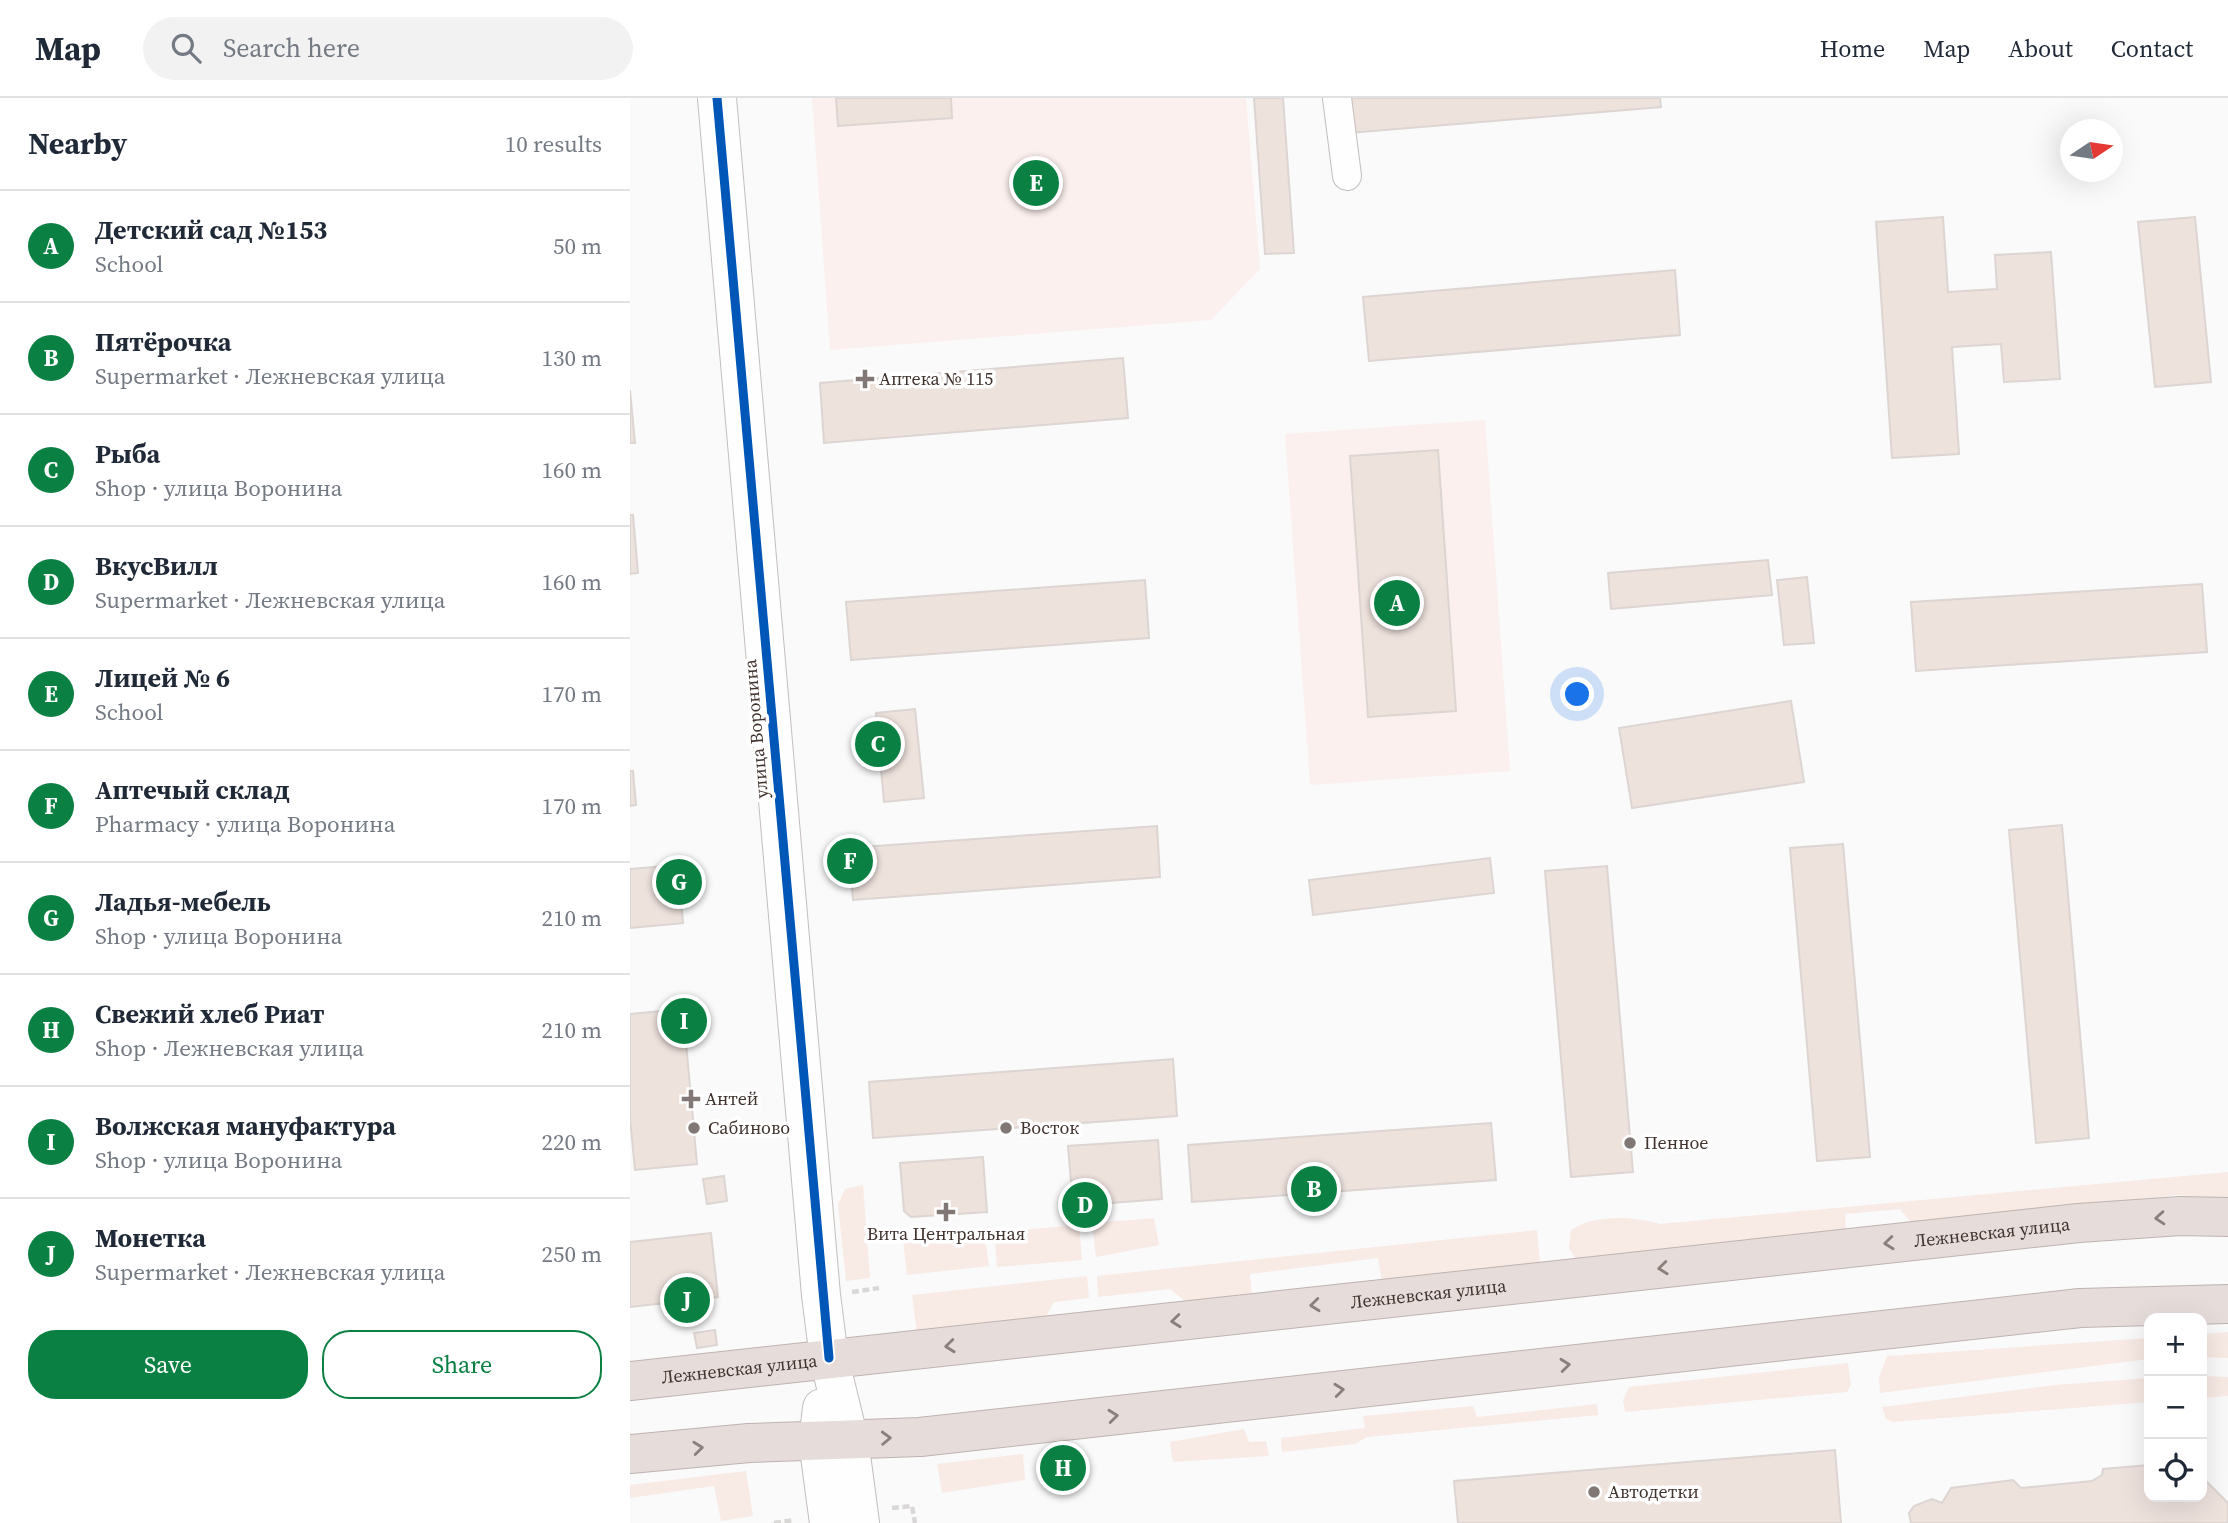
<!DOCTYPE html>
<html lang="en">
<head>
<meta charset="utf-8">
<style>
  :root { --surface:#fff; --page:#f2f2f3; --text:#1f2937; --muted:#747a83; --line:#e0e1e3; --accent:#0b8043 }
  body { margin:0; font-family:"Source Serif 4",serif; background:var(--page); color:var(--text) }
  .controls { position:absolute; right:21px; bottom:21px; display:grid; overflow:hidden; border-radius:14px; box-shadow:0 7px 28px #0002 }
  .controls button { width:63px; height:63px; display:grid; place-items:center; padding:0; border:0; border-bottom:2px solid var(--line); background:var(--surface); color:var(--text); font:35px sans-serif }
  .compass { position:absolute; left:1430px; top:21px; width:63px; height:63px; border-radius:50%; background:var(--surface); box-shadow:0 7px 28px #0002; rotate:77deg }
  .you { position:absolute; left:948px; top:597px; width:24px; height:24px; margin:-18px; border:5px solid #fff; border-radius:50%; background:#1a73e8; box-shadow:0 0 0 10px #1a73e833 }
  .badge { display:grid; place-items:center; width:46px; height:46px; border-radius:50%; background:var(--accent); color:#fff; font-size:23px; font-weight:700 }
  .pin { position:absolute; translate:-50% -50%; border:4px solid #fff; box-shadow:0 2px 7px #0006 }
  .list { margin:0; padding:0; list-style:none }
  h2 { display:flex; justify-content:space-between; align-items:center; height:91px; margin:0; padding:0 28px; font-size:30px }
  h2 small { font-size:23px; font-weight:400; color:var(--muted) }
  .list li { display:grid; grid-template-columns:46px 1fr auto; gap:21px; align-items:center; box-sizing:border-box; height:112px; padding:0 28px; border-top:2px solid var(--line) }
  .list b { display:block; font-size:26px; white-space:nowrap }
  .list p { margin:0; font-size:23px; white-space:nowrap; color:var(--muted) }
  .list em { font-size:23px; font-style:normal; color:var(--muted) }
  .actions { display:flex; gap:14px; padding:21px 28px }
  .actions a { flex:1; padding:16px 0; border:2px solid var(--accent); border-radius:28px; text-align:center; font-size:24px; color:var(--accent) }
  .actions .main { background:var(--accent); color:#fff }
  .icon { flex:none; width:38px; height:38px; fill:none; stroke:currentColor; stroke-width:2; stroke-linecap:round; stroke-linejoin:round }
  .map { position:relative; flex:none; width:1598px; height:1425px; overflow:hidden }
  header { display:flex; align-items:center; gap:42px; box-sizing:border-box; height:98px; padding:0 35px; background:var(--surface); border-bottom:2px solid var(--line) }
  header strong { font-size:33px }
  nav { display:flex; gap:38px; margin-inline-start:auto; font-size:24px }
  .search { width:490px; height:63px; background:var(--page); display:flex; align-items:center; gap:18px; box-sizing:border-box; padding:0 24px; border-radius:38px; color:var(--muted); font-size:26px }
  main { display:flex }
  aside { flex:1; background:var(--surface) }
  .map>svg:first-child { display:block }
</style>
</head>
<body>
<header>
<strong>Map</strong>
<div class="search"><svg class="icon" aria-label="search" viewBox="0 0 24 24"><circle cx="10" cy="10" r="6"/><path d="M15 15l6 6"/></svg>Search here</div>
<nav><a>Home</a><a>Map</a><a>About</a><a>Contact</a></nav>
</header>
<main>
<aside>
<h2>Nearby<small>10 results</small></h2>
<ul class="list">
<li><span class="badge">A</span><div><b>Детский сад №153</b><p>School</p></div><em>50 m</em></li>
<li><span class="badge">B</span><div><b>Пятёрочка</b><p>Supermarket · Лежневская улица</p></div><em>130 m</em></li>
<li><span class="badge">C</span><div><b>Рыба</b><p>Shop · улица Воронина</p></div><em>160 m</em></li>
<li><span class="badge">D</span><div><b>ВкусВилл</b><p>Supermarket · Лежневская улица</p></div><em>160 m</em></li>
<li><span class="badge">E</span><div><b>Лицей № 6</b><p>School</p></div><em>170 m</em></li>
<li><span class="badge">F</span><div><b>Аптечый склад</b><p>Pharmacy · улица Воронина</p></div><em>170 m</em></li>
<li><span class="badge">G</span><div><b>Ладья-мебель</b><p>Shop · улица Воронина</p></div><em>210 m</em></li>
<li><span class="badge">H</span><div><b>Свежий хлеб Риат</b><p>Shop · Лежневская улица</p></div><em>210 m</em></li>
<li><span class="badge">I</span><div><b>Волжская мануфактура</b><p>Shop · улица Воронина</p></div><em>220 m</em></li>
<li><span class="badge">J</span><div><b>Монетка</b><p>Supermarket · Лежневская улица</p></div><em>250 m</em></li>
</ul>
<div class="actions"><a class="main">Save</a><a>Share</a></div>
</aside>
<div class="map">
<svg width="1598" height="1425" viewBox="0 0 1598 1425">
  <rect width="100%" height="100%" fill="#fafafa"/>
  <!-- built -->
  <path fill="#fbf0ed" d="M182,0H616L630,171L581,222L200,252Z
    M855,322L880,673L680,687L655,336Z"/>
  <!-- green -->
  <path fill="#f8eae5" d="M1598,1074V1100L1546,1097L1282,1126L1270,1111L1215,1116L1216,1132L955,1161L945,1160L939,1150L941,1132C964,1116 1005,1118 1030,1126Z
    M233,1087L240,1180L216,1183L208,1106L215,1091Z
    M524,1120L529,1147L466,1159L462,1125Z
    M449,1127L452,1162L367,1169L364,1134Z
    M907,1132L910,1166L752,1184L748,1160L620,1176L622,1199L560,1207L540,1191L468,1199L467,1178Z
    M354,1133L359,1168L277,1177L273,1142Z
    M457,1178L459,1200L424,1204L413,1224L287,1236L282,1197Z
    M1598,1234V1260L1572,1259V1236Z
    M1519,1240V1261L1250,1295L1249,1279L1257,1258Z
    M1218,1265L1221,1287L1217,1294L995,1314L993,1302L999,1289Z
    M1572,1278L1598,1279V1298L1572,1300Z
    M1519,1280V1304L1263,1324L1256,1321L1252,1309L1425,1287Z
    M967,1306L968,1317L737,1339L725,1346L652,1354L651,1340L735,1330L733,1318L843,1308L847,1319Z
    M614,1331L619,1344L636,1343L639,1358L543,1364L540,1344Z
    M393,1356L395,1382L312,1395L307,1366Z
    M116,1373L123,1418L91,1423L84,1388L0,1400V1387Z"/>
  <!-- building -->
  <path fill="#eee2dd" stroke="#dcd5d2" stroke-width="2" d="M206,0H321L322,20L208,28Z
    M624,0H653L664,155L635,156Z
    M716,0H1030L1031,9L719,35Z
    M1313,119L1318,194L1367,191L1365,157L1421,154L1430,281L1374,284L1371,246L1322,249L1329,356L1262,360L1246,124Z
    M1565,119L1581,284L1525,289L1508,124Z
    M1045,172L1050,237L739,263L733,199Z
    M493,260L498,320L194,345L190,285Z
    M0,292L5,345H0Z
    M808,352L826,613L738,619L720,358Z
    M0,417H3L8,475L0,476Z
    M1138,462L1142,497L981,511L978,475Z
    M1177,479L1184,545L1154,547L1147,482Z
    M515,482L519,540L221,562L216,504Z
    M1572,486L1577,554L1286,573L1281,504Z
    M1161,603L1174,684L1002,710L989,630Z
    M285,611L294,700L254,704L246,615Z
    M0,673H3L6,707L0,708Z
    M1432,727L1459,1040L1406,1045L1379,732Z
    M527,728L530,779L223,802L219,750Z
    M1213,746L1240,1059L1187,1063L1160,750Z
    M860,760L864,795L683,817L679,782Z
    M48,767L53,825L0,830V771Z
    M977,768L1003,1074L941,1079L915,773Z
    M53,911L67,1066L5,1072L0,1020V916Z
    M543,961L547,1018L243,1040L239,984Z
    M861,1025L866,1082L562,1104L558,1047Z
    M528,1042L532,1101L443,1108L438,1048Z
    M353,1059L357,1114L281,1119L274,1113L270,1065Z
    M94,1078L97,1103L77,1106L73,1081Z
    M81,1135L88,1199L0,1209V1144Z
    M85,1232L87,1247L67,1250L64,1235Z
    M1205,1352L1211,1425H828L824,1383Z
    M444,1360L446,1376L423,1379L421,1364Z
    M1519,1367V1399H1572V1379L1598,1405V1425H1281L1279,1415L1284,1408L1302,1401L1312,1405L1321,1390L1383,1382L1391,1390L1462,1383L1472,1377L1473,1371Z"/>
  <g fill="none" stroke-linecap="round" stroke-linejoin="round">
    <!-- street casing -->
    <g stroke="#c4bebb" stroke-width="30">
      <path id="street" d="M707,0L717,78"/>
    </g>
    <!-- secondary casing -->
    <g stroke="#c4bebb" stroke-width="40">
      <path id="secondary" d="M87,0L191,1197L199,1260L219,1342L230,1425
        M192,1310L188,1343L199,1425"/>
    </g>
    <!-- highway casing -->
    <g stroke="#beb3b0" stroke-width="40">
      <g id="highway">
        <path id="s1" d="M0,1283L1449,1125L1550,1118L1598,1119"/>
        <path d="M0,1356L119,1345L290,1339L1450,1210L1598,1206"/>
      </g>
    </g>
    <!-- path -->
    <path stroke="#dad7d7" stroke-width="4.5" stroke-dasharray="7 3.5" stroke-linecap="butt" d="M222,1194L249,1190
      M262,1410L282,1408L285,1425
      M144,1425L164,1422"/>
    <!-- street -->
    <use href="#street" stroke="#fefefe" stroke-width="28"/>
    <!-- secondary -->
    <use href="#secondary" stroke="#fefefe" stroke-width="38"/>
    <!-- highway -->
    <use href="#highway" stroke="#e6dddb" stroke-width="38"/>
    <!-- cycleway casing -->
    <g stroke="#fff" stroke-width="13">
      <path id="cycleway" d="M87,0L199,1260"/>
    </g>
    <!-- cycleway -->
    <use href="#cycleway" stroke="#0057b8" stroke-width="9"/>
  </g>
  <!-- one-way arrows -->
  <defs><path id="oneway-chevron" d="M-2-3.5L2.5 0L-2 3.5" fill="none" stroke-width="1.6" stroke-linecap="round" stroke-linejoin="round" transform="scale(1.75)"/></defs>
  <g stroke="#8b7f7b">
    <use href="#oneway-chevron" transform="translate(1530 1120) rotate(176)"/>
    <use href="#oneway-chevron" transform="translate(1259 1145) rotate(174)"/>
    <use href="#oneway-chevron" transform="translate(1033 1170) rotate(174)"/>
    <use href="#oneway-chevron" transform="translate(685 1207) rotate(174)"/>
    <use href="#oneway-chevron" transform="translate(546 1223) rotate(174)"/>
    <use href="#oneway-chevron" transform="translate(320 1248) rotate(174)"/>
    <use href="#oneway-chevron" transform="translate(935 1267) rotate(-6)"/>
    <use href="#oneway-chevron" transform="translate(709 1292) rotate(-6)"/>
    <use href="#oneway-chevron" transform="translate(483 1318) rotate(-6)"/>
    <use href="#oneway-chevron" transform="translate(256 1340) rotate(-2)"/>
    <use href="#oneway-chevron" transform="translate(68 1350) rotate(-6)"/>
  </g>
  <!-- markers -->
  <g fill="#817875" stroke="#fff" stroke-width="2.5">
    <path d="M231.5 270.5h7v7h7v7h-7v7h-7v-7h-7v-7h7z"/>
    <path d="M57.5 990.5h7v7h7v7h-7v7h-7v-7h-7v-7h7z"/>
    <circle cx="64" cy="1030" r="7"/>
    <circle cx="376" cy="1030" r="7"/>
    <circle cx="1000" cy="1045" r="7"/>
    <path d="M312.5 1103.5h7v7h7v7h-7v7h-7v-7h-7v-7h7z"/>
    <circle cx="964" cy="1394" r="7"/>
  </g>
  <g text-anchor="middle" stroke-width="7" stroke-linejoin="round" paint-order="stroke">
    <!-- poi labels -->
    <g font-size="18" fill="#40322d" stroke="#fff" text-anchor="start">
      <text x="249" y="287">Аптека № 115</text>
      <text x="75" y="1007">Антей</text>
      <text x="78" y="1036">Сабиново</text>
      <text x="390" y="1036">Восток</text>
      <text x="1014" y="1051">Пенное</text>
      <text x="316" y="1142" text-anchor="middle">Вита Центральная</text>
      <text x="978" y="1400">Автодетки</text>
    </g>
    <!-- street labels -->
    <g font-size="18" fill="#40322d" stroke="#fff">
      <text transform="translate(126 631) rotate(-95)" y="6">улица Воронина</text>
      <text dy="6" stroke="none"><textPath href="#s1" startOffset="1370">Лежневская улица</textPath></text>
      <text dy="6" stroke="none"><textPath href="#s1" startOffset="803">Лежневская улица</textPath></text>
      <text dy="6" stroke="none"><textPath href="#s1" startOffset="110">Лежневская улица</textPath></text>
    </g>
  </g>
</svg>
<div class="controls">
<button>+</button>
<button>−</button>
<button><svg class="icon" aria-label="locate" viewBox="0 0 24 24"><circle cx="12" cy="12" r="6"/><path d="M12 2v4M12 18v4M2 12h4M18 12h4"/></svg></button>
</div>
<svg class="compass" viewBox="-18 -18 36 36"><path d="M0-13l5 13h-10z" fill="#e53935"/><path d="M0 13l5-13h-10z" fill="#747a83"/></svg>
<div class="you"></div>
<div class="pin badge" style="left:767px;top:505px">A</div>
<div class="pin badge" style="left:684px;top:1091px">B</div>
<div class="pin badge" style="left:248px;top:646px">C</div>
<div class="pin badge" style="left:455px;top:1107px">D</div>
<div class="pin badge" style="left:406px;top:85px">E</div>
<div class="pin badge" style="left:220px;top:763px">F</div>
<div class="pin badge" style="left:49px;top:784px">G</div>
<div class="pin badge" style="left:433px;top:1370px">H</div>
<div class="pin badge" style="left:54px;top:923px">I</div>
<div class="pin badge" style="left:57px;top:1202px">J</div>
</div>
</main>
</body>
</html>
